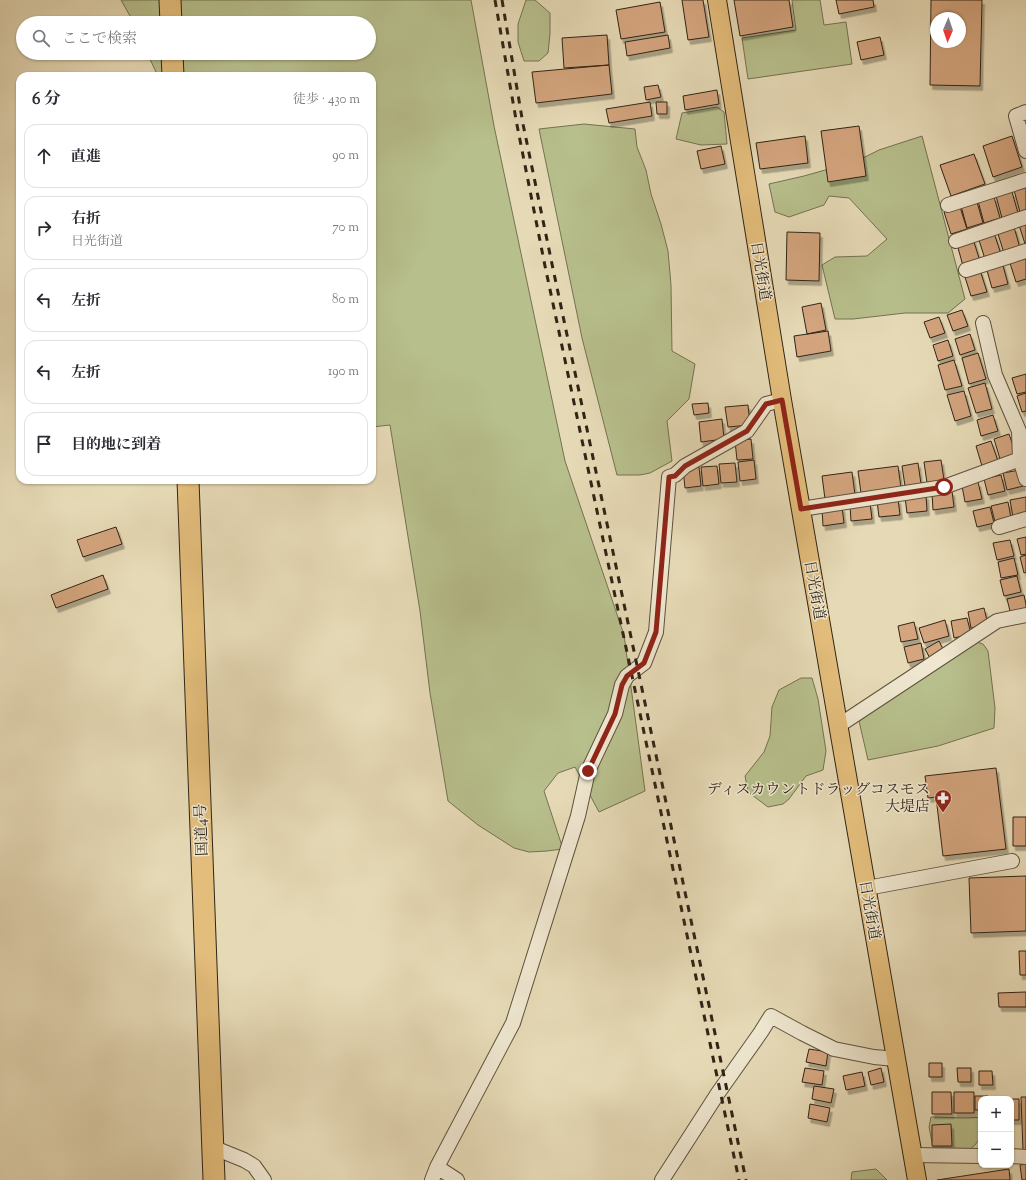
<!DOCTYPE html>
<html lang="ja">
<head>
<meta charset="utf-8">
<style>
  :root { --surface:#fff; --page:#f7f7f7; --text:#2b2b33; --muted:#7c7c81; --line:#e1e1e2 }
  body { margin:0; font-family:"Sorts Mill Goudy","Noto Serif JP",serif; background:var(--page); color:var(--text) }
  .controls { position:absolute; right:12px; bottom:12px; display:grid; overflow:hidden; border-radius:8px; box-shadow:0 1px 3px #0004 }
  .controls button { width:36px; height:36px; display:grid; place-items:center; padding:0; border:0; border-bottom:1px solid var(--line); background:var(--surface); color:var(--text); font:20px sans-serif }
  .compass { position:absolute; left:930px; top:12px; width:36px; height:36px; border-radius:50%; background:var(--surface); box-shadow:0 1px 3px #0004; rotate:182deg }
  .stop { position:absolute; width:12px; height:12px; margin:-9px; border:3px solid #8f2418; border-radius:50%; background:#fff }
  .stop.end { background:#8f2418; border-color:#fff; box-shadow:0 1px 4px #0008 }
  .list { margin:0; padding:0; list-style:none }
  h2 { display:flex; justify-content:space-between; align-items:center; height:52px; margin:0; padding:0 16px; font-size:17px }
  h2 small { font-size:13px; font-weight:400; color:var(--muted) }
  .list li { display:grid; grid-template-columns:26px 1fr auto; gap:12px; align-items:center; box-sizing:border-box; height:64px; margin:0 8px 8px; padding:0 8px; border:1px solid var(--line); border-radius:12px }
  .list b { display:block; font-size:15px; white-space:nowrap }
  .list p { margin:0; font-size:13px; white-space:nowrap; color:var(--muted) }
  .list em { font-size:13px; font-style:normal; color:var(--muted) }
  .icon { flex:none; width:22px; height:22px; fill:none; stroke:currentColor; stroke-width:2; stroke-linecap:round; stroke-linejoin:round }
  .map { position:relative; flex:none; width:1026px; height:1180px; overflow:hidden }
  .search { position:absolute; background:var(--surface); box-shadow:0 1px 3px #0004; left:16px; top:16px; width:360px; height:44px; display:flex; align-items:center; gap:10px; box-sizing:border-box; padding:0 14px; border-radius:22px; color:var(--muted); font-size:15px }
  .panel { position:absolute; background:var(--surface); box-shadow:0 1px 3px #0004; left:16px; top:72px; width:360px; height:412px; border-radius:12px }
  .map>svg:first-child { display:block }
</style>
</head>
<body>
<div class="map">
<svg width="1026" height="1180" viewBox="0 0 1026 1180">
  <defs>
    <filter id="shadow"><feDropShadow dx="2.5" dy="4.5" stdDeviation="0" flood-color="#0004"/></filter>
  </defs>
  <rect width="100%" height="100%" fill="#e6dab6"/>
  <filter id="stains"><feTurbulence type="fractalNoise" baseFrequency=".005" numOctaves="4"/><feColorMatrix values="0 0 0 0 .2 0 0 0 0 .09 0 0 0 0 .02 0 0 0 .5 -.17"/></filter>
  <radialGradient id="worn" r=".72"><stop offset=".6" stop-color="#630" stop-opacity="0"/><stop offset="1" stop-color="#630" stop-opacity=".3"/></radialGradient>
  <!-- green -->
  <path fill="#b7bf8c" stroke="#747251" d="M121,0H471L494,126L565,461L624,635L645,791L599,812L575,767L558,773L544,791L563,849L547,851L529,852L514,848L478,825L448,801L430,693L420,611L390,425L372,427V76H158L147,53H369V23H134Z
    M526,0H535L550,13V34L548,53L539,61H524L518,42V24Z
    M792,0H820L824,25L846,22L852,64L748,79L742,38L796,30Z
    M717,107L724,112L727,144L701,145L676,139L682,113Z
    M584,124L635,129L637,147L646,170L651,194L661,224L668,251L671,285L672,351L695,364L689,399L667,421L672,461L650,473L640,475H617L582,338L539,129Z
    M922,136L965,299L948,313H905L853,319H835L822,265L835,257L867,256L887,239L849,198L829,196L824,205L789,217L775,212L769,184L804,176L857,161L879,150Z
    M973,641L983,644L988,651L995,708L994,728L938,746L868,760L859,721Z
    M801,678H812L818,699L826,751L823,770L806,776L789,799L783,804L768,807L748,792L745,776L764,752L770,736L772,707L779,690Z
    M931,1117C948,1117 964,1119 981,1117V1137L975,1145L968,1151L934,1152L929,1127Z
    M876,1169L887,1180H851L852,1172Z"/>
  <!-- building -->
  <path fill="#d4a57e" stroke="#302416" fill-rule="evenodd" filter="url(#shadow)" d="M682,0H703L709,37L688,40Z
    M734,0H789L793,27L740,36Z
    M836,0H873L874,7L839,14Z
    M931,0H982L980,86L930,85ZM936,18H960V42H936Z
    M660,2L665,32L621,39L616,10Z
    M607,35L609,65L564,68L562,38Z
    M668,35L670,48L627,56L625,42Z
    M880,37L884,55L861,60L857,42Z
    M609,65L612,94L536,103L532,72Z
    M658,85L661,97L646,100L644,87Z
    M717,90L719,104L685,110L683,96Z
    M650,102L652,116L609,123L606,109Z
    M656,102H667V114H657Z
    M859,126L866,176L828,182L821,131Z
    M805,136L808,163L760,169L756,143Z
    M1012,136L1022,167L993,177L983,146Z
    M721,146L725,164L701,169L697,151Z
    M974,154L985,184L951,196L940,165Z
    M1026,186V210L1020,212L1014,190Z
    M1012,192L1018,213L1002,218L996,196Z
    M994,197L1000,218L984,223L978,201Z
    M977,202L983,223L967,228L961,206Z
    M960,207L967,229L951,234L944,212Z
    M1026,223V247L1019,225Z
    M1014,227L1020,248L1004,253L997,231Z
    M787,232L820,233L819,281L786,280Z
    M994,233L1001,254L985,259L978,237Z
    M973,239L980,261L963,266L957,244Z
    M1026,258V279L1016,282L1009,260Z
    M1002,262L1008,284L992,288L986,267Z
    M980,270L987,292L971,296L964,274Z
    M821,303L826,330L807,334L802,307Z
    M962,310L968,326L953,331L947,315Z
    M939,317L945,333L930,338L924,322Z
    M828,331L831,351L797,357L794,336Z
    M970,334L975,350L960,355L955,339Z
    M948,340L953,356L938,361L933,345Z
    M978,353L986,379L969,384L962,358Z
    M954,360L962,386L945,390L938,365Z
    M1026,374V392L1017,394L1012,378Z
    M985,383L992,409L976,413L968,388Z
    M964,391L971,416L955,421L947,395Z
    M1026,393V411L1022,412L1017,396Z
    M708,403L709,413L694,415L692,404Z
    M748,405L750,425L728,427L725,407Z
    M993,415L998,431L981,436L977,420Z
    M722,419L724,439L701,442L699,422Z
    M1009,434L1016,454L1000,459L994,439Z
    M751,439L753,459L737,460L735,441Z
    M991,441L998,461L982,466L976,446Z
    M754,460L756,479L740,481L738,462Z
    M941,460L944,480L927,483L924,462Z
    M735,463L737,482L721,483L719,464Z
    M918,463L921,484L905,486L902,466Z
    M717,466L719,484L703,486L701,467Z
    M898,466L901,488L861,493L858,471Z
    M699,467L701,486L685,488L683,469Z
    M1020,470L1023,486L1007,490L1003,473Z
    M852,472L855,495L825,499L822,476Z
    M1001,475L1005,491L988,495L984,479Z
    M978,482L982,499L965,502L962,486Z
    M952,491L954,507L933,510L932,493Z
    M926,495L927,511L907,513L905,497Z
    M1026,497V514L1013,517L1010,500Z
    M898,499L900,515L879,517L877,501Z
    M1008,502L1011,518L995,522L991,506Z
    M870,503L872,519L851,521L850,505Z
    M842,507L844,523L823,526L822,509Z
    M990,507L994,523L977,527L973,511Z
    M116,527L122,544L83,557L77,540Z
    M1026,537V554L1021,555L1017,539Z
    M1010,540L1014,556L997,560L993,543Z
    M1026,555V572L1024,573L1020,557Z
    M1014,558L1018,575L1001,578L998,562Z
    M103,575L108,589L56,608L51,595Z
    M1017,576L1021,592L1004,596L1000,580Z
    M1024,595L1026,605V612L1011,615L1007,599Z
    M984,608L988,625L971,628L968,612Z
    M967,618L971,634L954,638L951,621Z
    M945,620L949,636L924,643L919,628Z
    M914,622L918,639L901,642L898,626Z
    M939,641L945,653L931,660L925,649Z
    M921,643L924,659L908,663L904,647Z
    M996,768L1006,849L943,856L936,797L928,798L925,776Z
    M1013,817H1026V846H1013Z
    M1026,876V931L971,933L969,878Z
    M1019,951H1026V975H1020Z
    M1026,992V1007H999L998,993Z
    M809,1049L828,1052L826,1066L806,1062Z
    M929,1063H942V1077H929Z
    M805,1068L824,1071L822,1085L802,1082Z
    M881,1068L884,1082L871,1085L868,1072Z
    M957,1068H971V1082H958Z
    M979,1071H992L993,1085H979Z
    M862,1072L865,1086L846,1090L843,1076Z
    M814,1086L834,1089L831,1103L812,1099Z
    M932,1092H951L952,1114H932Z
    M954,1092H974V1113H954Z
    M975,1096H988V1099H981V1110H975Z
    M1021,1097H1026V1151H1023Z
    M999,1099H1019V1120H1011V1099Z
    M810,1104L830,1108L827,1122L808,1118Z
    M951,1124L952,1146H932V1125Z
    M1026,1164V1180H1022L1020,1165Z
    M1009,1169L1010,1180H937Z"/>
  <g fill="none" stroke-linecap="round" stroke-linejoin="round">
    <!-- minor casing -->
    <g stroke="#5e523e" stroke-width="16">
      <path id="minor" d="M1026,112L1016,116L1026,151
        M948,205L1026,180
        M956,241L1026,217
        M966,270L1026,251
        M1026,457L1020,459L1026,479
        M801,509L944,487L1020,459L1019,431L995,375L983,323
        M999,527L1026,519
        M838,726L997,621L1026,615
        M867,888L1012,861
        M212,1147L244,1160L254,1166L264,1180
        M913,1155L981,1156
        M1011,1156L1026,1157
        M437,1167L457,1180
        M432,1180L437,1167L513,1023L578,816L588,771L615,714L622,685L627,676L644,663L656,632L669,477L675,475L685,466L747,431L766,404L782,400
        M662,1180L718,1093L761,1032L771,1016L802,1033L834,1049L874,1057L896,1059"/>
    </g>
    <!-- major casing -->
    <g stroke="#302416" stroke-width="20">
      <path id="major" d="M717,0L782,400L917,1180"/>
    </g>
    <!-- highway casing -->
    <g stroke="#302416" stroke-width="23">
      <path id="highway" d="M170,0L171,23
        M172,53L173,76
        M188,480L214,1180"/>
    </g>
    <!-- minor -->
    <use href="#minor" stroke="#efe7d0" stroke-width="14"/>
    <!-- major -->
    <use href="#major" stroke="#e3bd7b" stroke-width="18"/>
    <!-- highway -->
    <use href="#highway" stroke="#e3bd7b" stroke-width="21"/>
    <!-- rail -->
    <path stroke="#302416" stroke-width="3" stroke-dasharray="7 7" stroke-linecap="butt" d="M495,0L517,125L545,266L739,1180
      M502,0L523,124L552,264L746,1180"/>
  </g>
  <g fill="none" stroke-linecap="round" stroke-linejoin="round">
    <!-- route -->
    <path stroke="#8f2418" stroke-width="5" d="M588,771L615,714L622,685L627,676L644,663L656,632L669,477L675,476L685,466L747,431L766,404L782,400L801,509L944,487"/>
  </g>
  <!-- icons -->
  <defs>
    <g id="pharmacy-pin" transform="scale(0.9)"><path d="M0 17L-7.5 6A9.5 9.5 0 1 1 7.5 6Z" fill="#8f2418" stroke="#efe7d0"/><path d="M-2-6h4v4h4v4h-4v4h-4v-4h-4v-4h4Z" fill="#fff"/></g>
  </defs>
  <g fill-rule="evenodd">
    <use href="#pharmacy-pin" x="943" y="798"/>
  </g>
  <g text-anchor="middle" stroke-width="3" stroke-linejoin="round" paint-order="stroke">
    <!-- street labels -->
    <g font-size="15" fill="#302416" stroke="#efe7d0">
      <text transform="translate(761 271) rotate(81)" y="5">日光街道</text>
      <text transform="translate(815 590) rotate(80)" y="5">日光街道</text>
      <text transform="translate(201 830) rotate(-92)" y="5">国道4号</text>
      <text transform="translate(870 910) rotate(80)" y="5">日光街道</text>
    </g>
    <!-- poi labels -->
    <g font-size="15" fill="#302416" stroke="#efe7d0" text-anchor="end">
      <text x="930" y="794">ディスカウントドラッグコスモス<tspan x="930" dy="17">大堤店</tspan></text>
    </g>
  </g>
  <rect width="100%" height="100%" filter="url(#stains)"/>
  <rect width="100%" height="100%" fill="url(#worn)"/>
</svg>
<div class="controls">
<button>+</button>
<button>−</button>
</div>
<svg class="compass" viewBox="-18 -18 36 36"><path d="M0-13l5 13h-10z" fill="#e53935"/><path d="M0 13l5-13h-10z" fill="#7c7c81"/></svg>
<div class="stop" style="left:944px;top:487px"></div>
<div class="stop end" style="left:588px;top:771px"></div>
<div class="search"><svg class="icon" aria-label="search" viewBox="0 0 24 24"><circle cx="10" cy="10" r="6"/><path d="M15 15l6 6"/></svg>ここで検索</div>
<section class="panel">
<h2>6 分<small>徒歩 · 430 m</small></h2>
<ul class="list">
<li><svg class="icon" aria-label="ahead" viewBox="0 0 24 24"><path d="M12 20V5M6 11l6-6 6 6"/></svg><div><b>直進</b></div><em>90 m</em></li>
<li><svg class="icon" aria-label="right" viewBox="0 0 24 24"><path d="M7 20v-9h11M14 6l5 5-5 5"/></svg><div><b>右折</b><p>日光街道</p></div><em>70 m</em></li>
<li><svg class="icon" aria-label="left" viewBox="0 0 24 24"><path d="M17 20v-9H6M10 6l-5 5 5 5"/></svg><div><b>左折</b></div><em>80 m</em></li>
<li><svg class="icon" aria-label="left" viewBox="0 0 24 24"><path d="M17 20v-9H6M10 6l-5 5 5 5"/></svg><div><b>左折</b></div><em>190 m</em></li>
<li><svg class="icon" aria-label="arrive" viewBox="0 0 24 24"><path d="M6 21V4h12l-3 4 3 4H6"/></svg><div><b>目的地に到着</b></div></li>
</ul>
</section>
</div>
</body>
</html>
